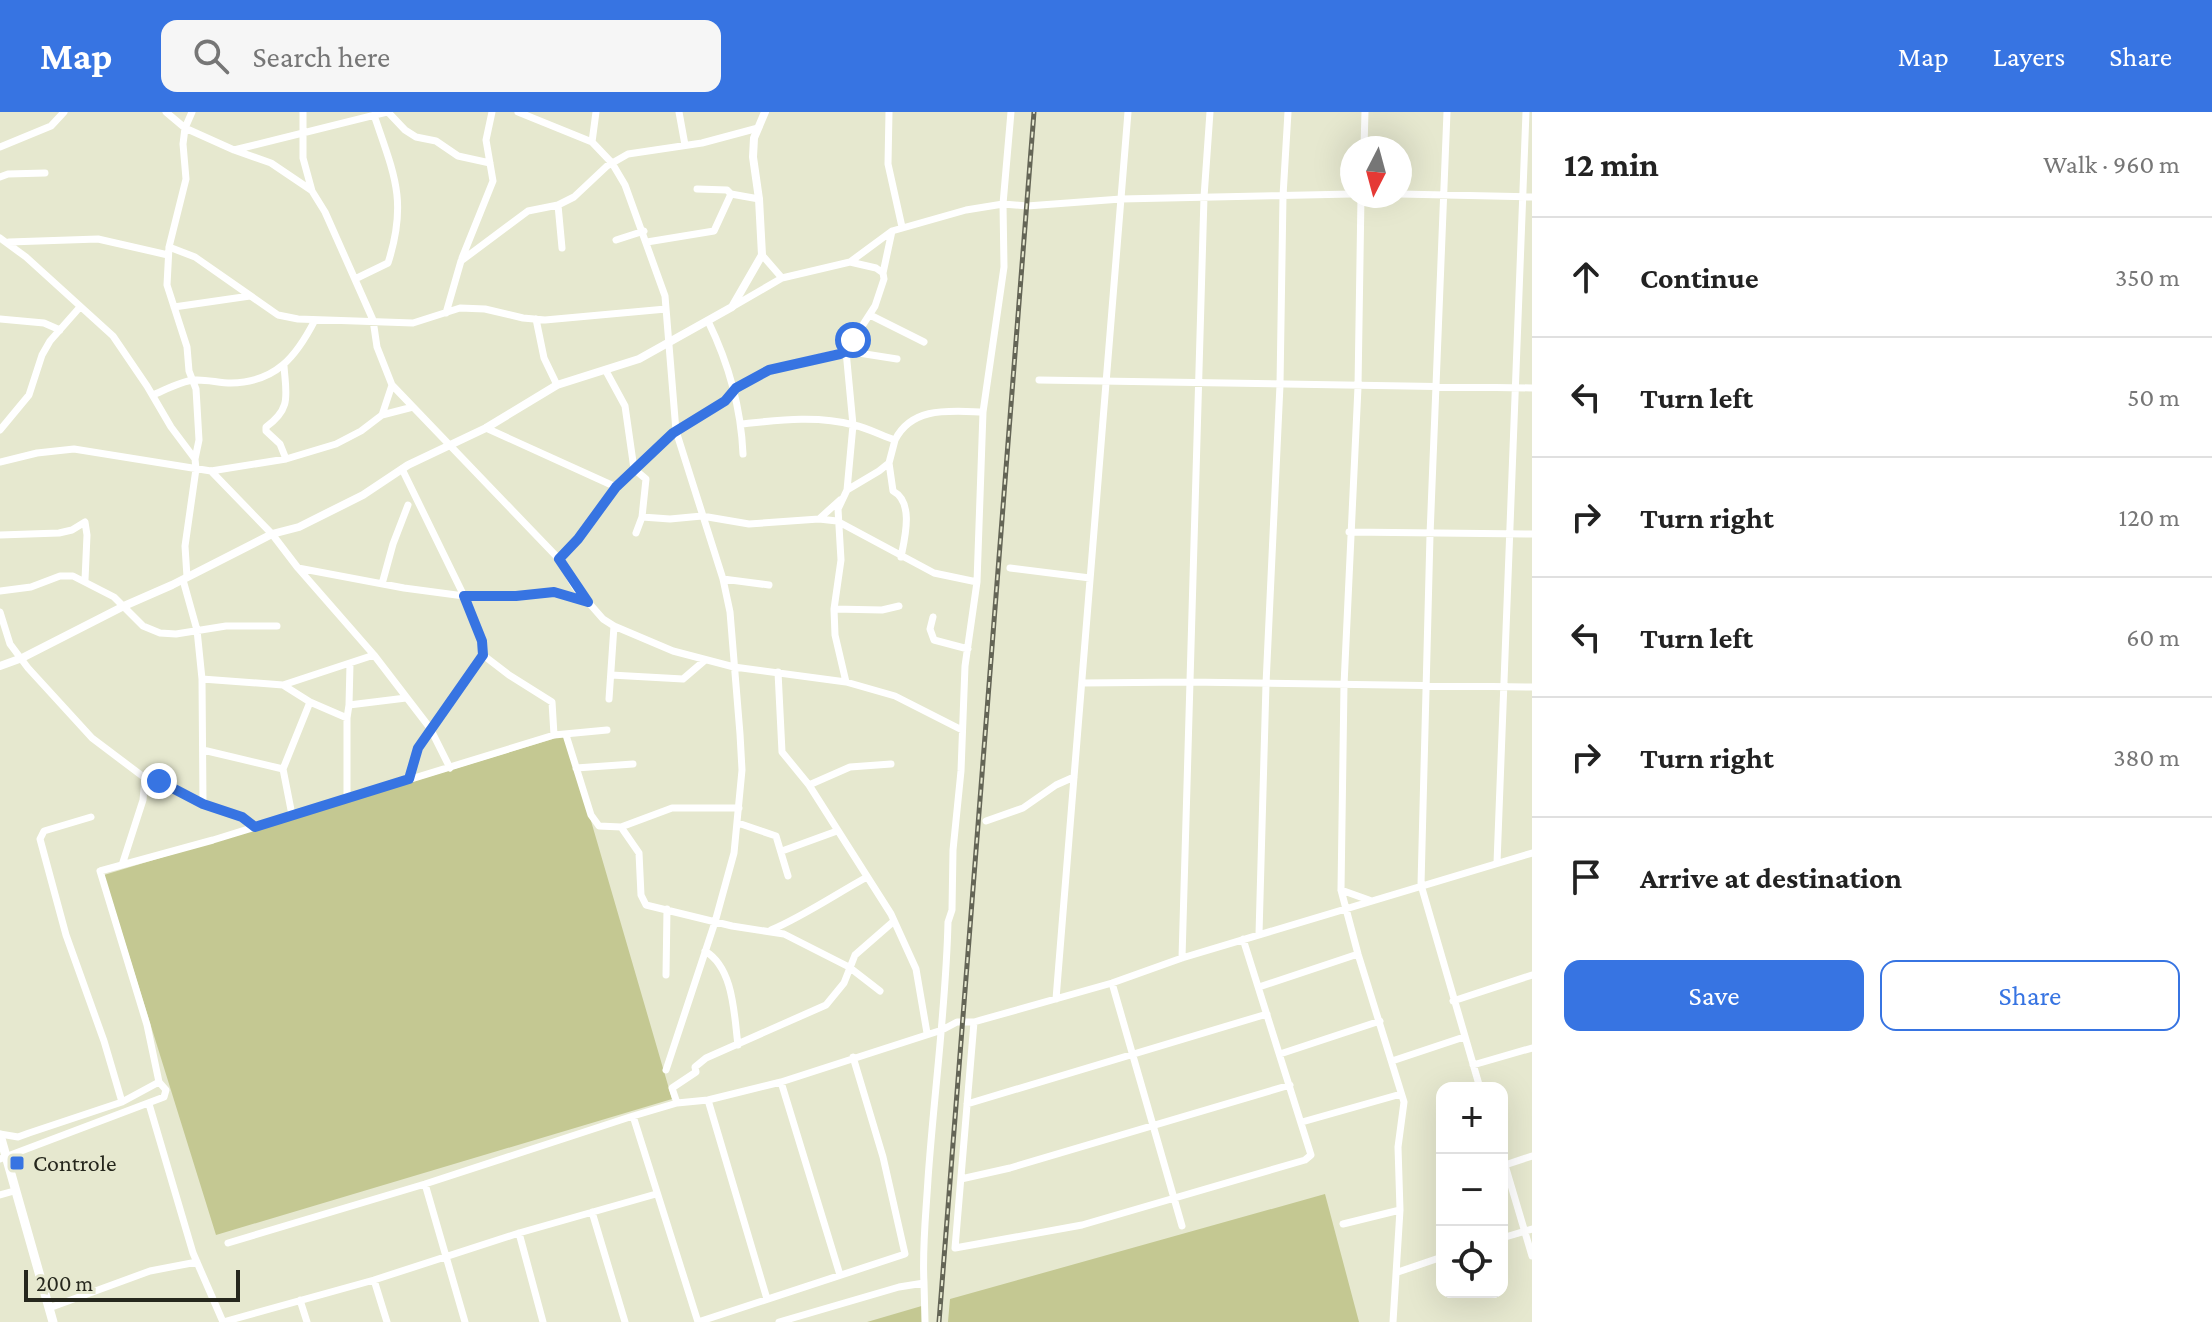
<!DOCTYPE html>
<html lang="en">
<head>
<meta charset="utf-8">
<style>
  :root { --surface:#fff; --page:#f6f6f6; --text:#222; --muted:#767676; --line:#e0e0e0; --accent:#3774e2 }
  body { margin:0; font-family:"Crimson Pro",serif; background:var(--page); color:var(--text) }
  .controls { position:absolute; right:24px; bottom:24px; display:grid; overflow:hidden; border-radius:16px; box-shadow:0 8px 32px #0002 }
  .controls button { width:72px; height:72px; display:grid; place-items:center; padding:0; border:0; border-bottom:2px solid var(--line); background:var(--surface); color:var(--text); font:40px sans-serif }
  .compass { position:absolute; left:1340px; top:24px; width:72px; height:72px; border-radius:50%; background:var(--surface); box-shadow:0 8px 32px #0002; rotate:186deg }
  .scale { position:absolute; left:24px; bottom:20px; width:216px; box-sizing:border-box; padding-left:8px; border:4px solid #26271d; border-top:0; font-size:22px; line-height:28px; white-space:nowrap; color:#26271d; -webkit-text-stroke:6px #e6e8cf; paint-order:stroke }
  .stop { position:absolute; width:24px; height:24px; margin:-18px; border:6px solid #3774e2; border-radius:50%; background:#fff }
  .stop.end { background:#3774e2; border-color:#fff; box-shadow:0 2px 8px #0008 }
  .list { margin:0; padding:0; list-style:none }
  h2 { display:flex; justify-content:space-between; align-items:center; height:104px; margin:0; padding:0 32px; font-size:34px }
  h2 small { font-size:26px; font-weight:400; color:var(--muted) }
  .list li { display:grid; grid-template-columns:52px 1fr auto; gap:24px; align-items:center; box-sizing:border-box; height:120px; padding:0 32px; border-top:2px solid var(--line) }
  .list b { display:block; font-size:30px; white-space:nowrap }
  .list em { font-size:26px; font-style:normal; color:var(--muted) }
  .actions { display:flex; gap:16px; padding:24px 32px }
  .actions a { flex:1; padding:18px 0; border:2px solid var(--accent); border-radius:16px; text-align:center; font-size:28px; color:var(--accent) }
  .actions .main { background:var(--accent); color:#fff }
  .icon { flex:none; width:44px; height:44px; fill:none; stroke:currentColor; stroke-width:2; stroke-linecap:round; stroke-linejoin:round }
  .map { position:relative; flex:none; width:1532px; height:1210px; overflow:hidden }
  header { display:flex; align-items:center; gap:48px; box-sizing:border-box; height:112px; padding:0 40px; background:var(--accent); color:#fff }
  header strong { font-size:38px }
  nav { display:flex; gap:44px; margin-inline-start:auto; font-size:28px }
  .search { width:560px; height:72px; background:var(--page); display:flex; align-items:center; gap:20px; box-sizing:border-box; padding:0 28px; border-radius:16px; color:var(--muted); font-size:30px }
  main { display:flex }
  aside { flex:1; background:var(--surface) }
  .map>svg:first-child { display:block }
</style>
</head>
<body>
<header>
<strong>Map</strong>
<div class="search"><svg class="icon" aria-label="search" viewBox="0 0 24 24"><circle cx="10" cy="10" r="6"/><path d="M15 15l6 6"/></svg>Search here</div>
<nav><a>Map</a><a>Layers</a><a>Share</a></nav>
</header>
<main>
<div class="map">
<svg width="1532" height="1210" viewBox="0 0 1532 1210">
  <rect width="100%" height="100%" fill="#e6e8cf"/>
  <!-- green -->
  <path fill="#c4c892" d="M566,623L672,987L216,1123L104,763Z
    M1325,1082L1359,1210H948L950,1187Z
    M925,1193L923,1210H867Z"/>
  <g fill="none" stroke-linecap="round" stroke-linejoin="round">
    <!-- minor -->
    <path stroke="#fff" stroke-width="7" d="M166,0L185,16L234,38L271,51L311,78
      M192,0L185,16L183,32L186,67L169,135L167,173L187,235L189,259L196,277L199,328L195,347
      M303,0V46L312,79L325,100L373,208L377,235L392,273L559,447L575,475L603,507L614,514L673,539L734,555L846,570L895,584L962,618
      M388,0L405,18L416,25L436,29L458,44L490,51
      M518,0L592,30L596,0
      M679,0L685,33
      M889,0L888,52L902,115
      M1447,0L1430,423L1421,773L1480,976
      M592,30L612,51L625,73L665,184L676,319L723,467L730,500L740,622L742,658L734,741L715,810L666,958
      M0,35L51,14L64,0
      M1364,36L1365,0
      M234,38L387,0
      M0,65L8,62L45,61
      M697,77L727,78L731,82L759,87
      M1400,82L1532,85
      M1361,84L1358,275L1344,573L1341,778L1358,842L1404,990L1398,1035L1400,1098L1393,1210
      M558,93L562,136
      M0,126L26,145L113,224L147,274L171,315L195,347L196,357L185,434L187,465
      M616,128L644,119
      M9,130L98,127L168,143
      M647,130L714,119L731,82
      M169,135L195,145L278,203L298,207L413,211L460,196L485,197L523,206L545,208L666,197
      M762,143L782,166L850,150L892,119L966,98L1003,92L1027,94L1121,87L1352,82
      M462,146L493,69L486,28L492,0
      M883,161L892,119
      M355,167L388,151C408,89 394,62 374,3
      M174,195L250,184
      M732,195L782,166
      M446,201L461,149L528,99L558,93L574,85L607,54L628,42L702,31L758,16
      M870,203L924,230
      M0,207L44,211L60,218
      M536,207L544,246L557,273
      M708,209C728,250 741,296 743,342
      M284,254C286,283 292,296 266,315V319L280,332L286,347
      M606,259L625,294L634,357L646,367L642,405L636,421
      M1039,268L1532,276
      M153,283C165,278 181,269 194,268C206,267 219,271 231,271C276,270 296,245 315,208
      M382,303L392,273
      M742,312C779,308 817,303 854,313C867,316 881,323 895,328C912,294 950,299 983,300
      M486,316L616,375
      M0,318L29,283L42,243L50,229L80,195
      M0,350L37,341L74,337L211,359L286,347L336,332L361,319L382,303L413,295
      M889,351L893,379C914,390 905,425 901,445
      M211,359L272,422L298,456L404,476L464,484H516L554,480L585,490
      M847,378L853,313L846,239L875,194L884,167L883,161L876,156L850,150
      M642,405L670,407L702,404L749,412L819,407L837,409L934,461L977,470
      M819,407L840,388
      M1349,420L1532,422
      M0,423L59,421L72,418L85,410L87,423L85,468
      M559,447L578,427L616,375L634,357L673,321L725,289L736,276L769,258L846,239L897,247
      M298,456L374,543L430,616L450,656
      M1010,456L1090,466
      M723,467L769,473
      M183,468L197,518L202,567L203,692L242,705L255,715
      M382,472L393,432L408,393
      M0,479L31,475L60,464H73L114,485L143,514L160,521L176,522L226,514H277
      M834,497L882,498L899,494
      M0,500L10,532L28,556L92,626L145,666L143,688L122,753
      M933,505L930,517L934,528L968,537
      M778,560L782,640L809,673L891,802L916,857L927,921
      M611,563L683,567L704,549
      M202,567L283,573L310,590L347,606L349,593L406,586
      M846,570L835,523L834,497L841,448L838,397L847,378L879,359L889,351L895,328
      M1082,571L1189,570L1532,575
      M283,573L374,543
      M609,587L614,514
      M349,593L350,552
      M347,606V685
      M554,623L607,618
      M566,623L591,703L599,714L621,715L672,696H739
      M203,638L283,657
      M576,656L633,652
      M145,666L159,669L203,692
      M409,667L418,636L483,543
      M809,673L850,655L891,652
      M292,703L283,657L310,590
      M91,705L44,719L40,727L66,823L104,929L122,990
      M986,709L1023,696L1056,673L1074,665
      M738,711L776,724L788,764
      M621,715L639,741L641,783L646,793L732,814L784,822L849,855L880,879
      M782,739L837,719
      M1497,751L1526,0
      M1341,778L1369,788
      M771,818C802,805 836,782 867,765
      M1259,822L1266,572L1280,273L1283,84L1288,0
      M705,839C734,856 734,903 738,933
      M1182,846L1204,85L1210,0
      M666,863L667,797
      M1112,871L1182,1114
      M1259,875L1358,842
      M1056,887L1128,0
      M1453,889L1532,863
      M974,910L955,1136L1082,1113L1305,1048L1311,1043L1243,827
      M1280,942L1380,909
      M1392,949L1464,925
      M1473,953L1532,936
      M781,970L840,1163
      M708,988L767,1187
      M677,991L672,976L696,960L695,955L706,946L826,893L844,871L855,843L894,809
      M149,992L193,1141L223,1210
      M967,992L1267,902
      M633,1004L698,1210L905,1142L883,1045L853,945
      M1302,1010L1401,982
      M0,1022L18,1025L29,1021L122,990L159,970
      M1502,1043L1532,1144
      M0,1047L164,985L166,978L159,970L147,913L100,759L213,728L554,623L552,590L509,563L483,543L482,529L464,484L402,357
      M1505,1053L1532,1044
      M961,1067L1010,1056L1290,973
      M425,1072L465,1210
      M0,1083L14,1079
      M592,1100L625,1210
      M1343,1112L1400,1098
      M519,1121L543,1210
      M1502,1126L1532,1117
      M228,1131L425,1072L633,1004L677,991L708,988L781,970L942,918L957,910H974L1112,871L1182,846L1532,741
      M1398,1160L1442,1145
      M374,1168L387,1210
      M924,1171L925,1210
      M300,1188L307,1210
      M49,1196L150,1159L197,1150
      M223,1210L374,1168L519,1121L656,1082
      M779,1210L899,1175L924,1171C922,1135 926,1102 928,1067C934,981 946,896 948,810L952,798L953,738L961,659L965,554L977,470L983,300L1004,155L1003,92L1011,0"/>
    <!-- tertiary -->
    <path stroke="#fff" stroke-width="8" d="M0,554L22,546L124,494L172,473L272,422L299,415L363,383L408,353L486,316L557,273L639,247L732,195L762,143L759,87L753,45L754,26L765,0"/>
    <!-- secondary -->
    <path stroke="#fff" stroke-width="9" d="M0,1023L53,1210"/>
    <!-- rail casing -->
    <g stroke="#646556" stroke-width="5">
      <path id="rail" d="M939,1210L1034,0"/>
    </g>
    <!-- rail -->
    <use href="#rail" stroke="#e6e8cf" stroke-width="2" stroke-dasharray="6" stroke-linecap="butt"/>
  </g>
  <g fill="none" stroke-linecap="round" stroke-linejoin="round">
    <!-- route -->
    <path stroke="#3774e2" stroke-width="10" d="M159,669L203,692L242,705L255,715L409,667L418,636L483,543L482,529L464,484H516L554,480L588,490L559,447L578,427L616,375L673,321L725,289L736,276L769,258L840,242L846,239L853,228"/>
  </g>
  <!-- markers -->
  <rect fill="#3774e2" stroke="#e6e8cf" stroke-width="3" x="9" y="1043" width="16" height="16" rx="4"/>
  <g text-anchor="middle" stroke-width="6" stroke-linejoin="round" paint-order="stroke">
    <!-- poi labels -->
    <g font-size="24" fill="#26271d" stroke="#e6e8cf" text-anchor="start">
      <text x="33" y="1059">Controle</text>
    </g>
  </g>
</svg>
<div class="controls">
<button>+</button>
<button>−</button>
<button><svg class="icon" aria-label="locate" viewBox="0 0 24 24"><circle cx="12" cy="12" r="6"/><path d="M12 2v4M12 18v4M2 12h4M18 12h4"/></svg></button>
</div>
<svg class="compass" viewBox="-18 -18 36 36"><path d="M0-13l5 13h-10z" fill="#e53935"/><path d="M0 13l5-13h-10z" fill="#767676"/></svg>
<div class="scale">200 m</div>
<div class="stop" style="left:853px;top:228px"></div>
<div class="stop end" style="left:159px;top:669px"></div>
</div>
<aside>
<h2>12 min<small>Walk · 960 m</small></h2>
<ul class="list">
<li><svg class="icon" aria-label="ahead" viewBox="0 0 24 24"><path d="M12 20V5M6 11l6-6 6 6"/></svg><div><b>Continue</b></div><em>350 m</em></li>
<li><svg class="icon" aria-label="left" viewBox="0 0 24 24"><path d="M17 20v-9H6M10 6l-5 5 5 5"/></svg><div><b>Turn left</b></div><em>50 m</em></li>
<li><svg class="icon" aria-label="right" viewBox="0 0 24 24"><path d="M7 20v-9h11M14 6l5 5-5 5"/></svg><div><b>Turn right</b></div><em>120 m</em></li>
<li><svg class="icon" aria-label="left" viewBox="0 0 24 24"><path d="M17 20v-9H6M10 6l-5 5 5 5"/></svg><div><b>Turn left</b></div><em>60 m</em></li>
<li><svg class="icon" aria-label="right" viewBox="0 0 24 24"><path d="M7 20v-9h11M14 6l5 5-5 5"/></svg><div><b>Turn right</b></div><em>380 m</em></li>
<li><svg class="icon" aria-label="arrive" viewBox="0 0 24 24"><path d="M6 21V4h12l-3 4 3 4H6"/></svg><div><b>Arrive at destination</b></div></li>
</ul>
<div class="actions"><a class="main">Save</a><a>Share</a></div>
</aside>
</main>
</body>
</html>
